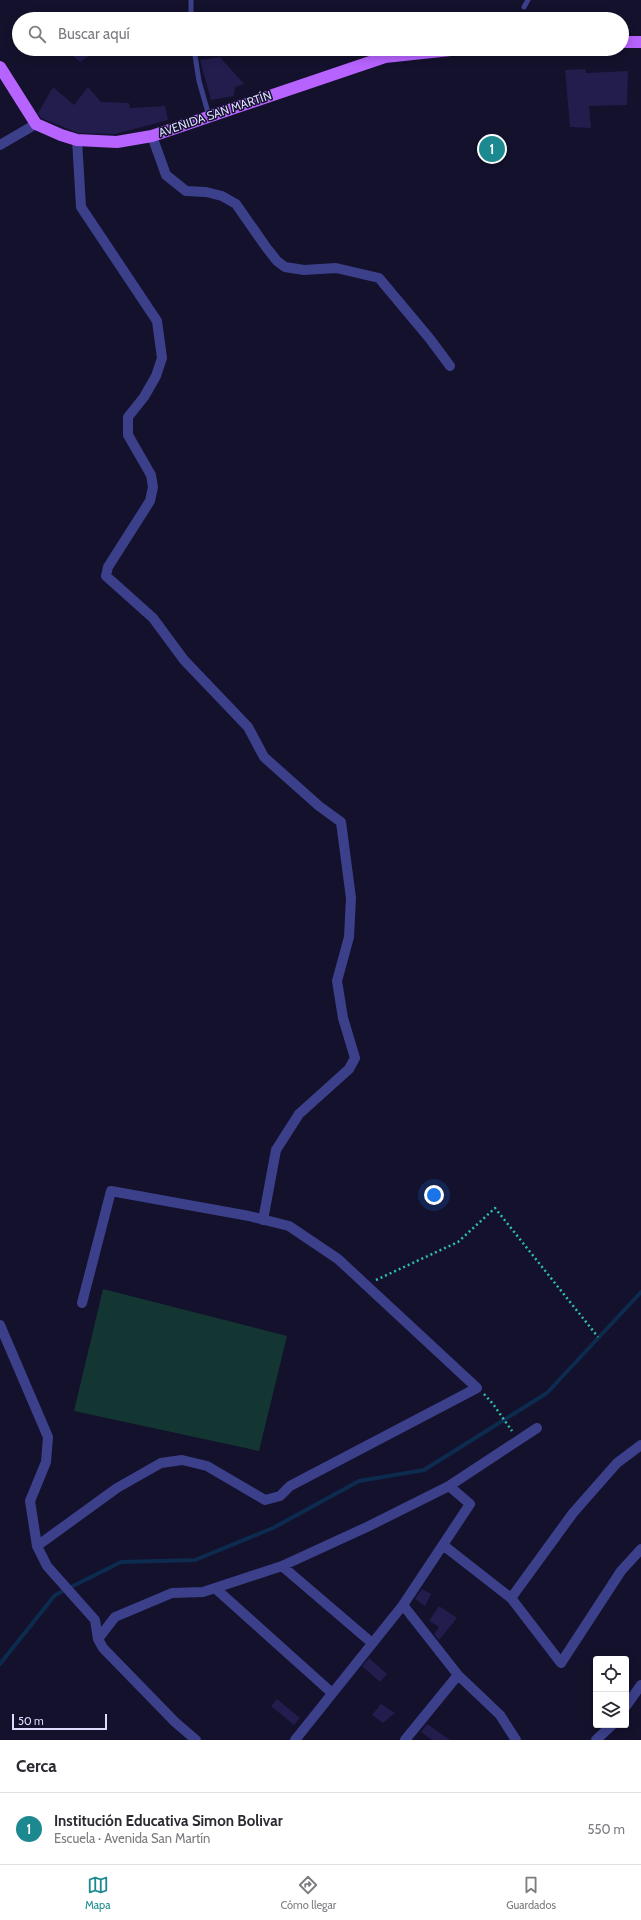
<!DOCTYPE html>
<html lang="es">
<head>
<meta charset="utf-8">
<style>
  :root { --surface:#fff; --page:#f7f7f7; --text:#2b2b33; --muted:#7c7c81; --line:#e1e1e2; --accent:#1b898f }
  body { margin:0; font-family:Cabin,sans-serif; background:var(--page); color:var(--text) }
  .controls { position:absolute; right:12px; bottom:12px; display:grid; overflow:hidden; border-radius:4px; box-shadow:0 2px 10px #0003 }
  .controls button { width:36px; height:36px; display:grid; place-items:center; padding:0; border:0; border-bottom:1px solid var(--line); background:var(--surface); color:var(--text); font:20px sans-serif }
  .scale { position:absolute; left:12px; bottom:10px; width:95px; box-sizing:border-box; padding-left:4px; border:2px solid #dddcff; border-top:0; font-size:11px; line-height:14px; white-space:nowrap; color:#dddcff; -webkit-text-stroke:3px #13112c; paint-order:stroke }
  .you { position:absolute; left:434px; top:1195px; width:14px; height:14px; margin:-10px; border:3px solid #fff; border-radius:50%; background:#1a73e8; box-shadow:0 0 0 6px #1a73e833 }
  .badge { display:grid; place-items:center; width:26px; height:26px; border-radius:50%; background:var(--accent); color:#fff; font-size:13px; font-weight:700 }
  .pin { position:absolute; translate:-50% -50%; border:2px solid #fff; box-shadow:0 1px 4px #0006 }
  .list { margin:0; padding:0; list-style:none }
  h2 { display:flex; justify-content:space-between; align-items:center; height:52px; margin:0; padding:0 16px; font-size:17px }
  h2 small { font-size:13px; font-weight:400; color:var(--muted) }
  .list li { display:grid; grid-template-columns:26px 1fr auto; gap:12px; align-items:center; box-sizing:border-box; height:72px; padding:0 16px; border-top:1px solid var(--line) }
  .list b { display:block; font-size:15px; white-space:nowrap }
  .list p { margin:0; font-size:13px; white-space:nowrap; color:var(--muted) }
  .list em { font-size:13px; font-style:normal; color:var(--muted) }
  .icon { flex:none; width:22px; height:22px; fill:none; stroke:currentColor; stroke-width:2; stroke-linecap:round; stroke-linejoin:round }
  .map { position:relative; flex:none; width:641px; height:1740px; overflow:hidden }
  .search { position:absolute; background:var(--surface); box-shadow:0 2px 10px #0003; left:12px; right:12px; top:12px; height:44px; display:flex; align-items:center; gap:10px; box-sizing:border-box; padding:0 14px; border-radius:22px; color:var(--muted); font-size:15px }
  .sheet { height:124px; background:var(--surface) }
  nav { display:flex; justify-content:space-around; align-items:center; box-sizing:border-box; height:56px; border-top:1px solid var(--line); background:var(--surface); font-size:11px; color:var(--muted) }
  nav a { display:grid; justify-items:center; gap:2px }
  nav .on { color:var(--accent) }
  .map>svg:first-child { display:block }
</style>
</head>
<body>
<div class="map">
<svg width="641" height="1740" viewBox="0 0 641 1740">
  <rect width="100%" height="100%" fill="#13112c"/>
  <!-- green -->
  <path fill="#143632" d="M103,1289L287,1336L259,1451L74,1411Z"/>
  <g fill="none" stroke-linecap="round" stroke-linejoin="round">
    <!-- stream -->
    <path stroke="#0d2b4f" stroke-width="4" d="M0,1664L55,1595L121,1562L195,1560L273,1528L359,1481L424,1470L547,1393L641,1292"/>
  </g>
  <!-- building -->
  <path fill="#221d4d" d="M65,49H99L80,62Z
    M220,57L244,84L235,87L234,96L211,100L200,60Z
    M585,69L586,73L628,71L627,105L589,106L591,128L570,127L565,70Z
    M53,87L74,105L88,87L101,102L129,103L130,108L165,106L168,120L115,134L78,133L41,118L38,113Z
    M422,1589L431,1594L425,1606L415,1599Z
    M439,1606L457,1618L439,1640L434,1634L439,1627L429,1621Z
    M369,1658L387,1674L380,1682L362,1666Z
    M277,1699L300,1718L294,1725L271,1706Z
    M381,1704L395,1713L383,1723L372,1715Z
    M427,1724L450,1740H432L421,1732Z"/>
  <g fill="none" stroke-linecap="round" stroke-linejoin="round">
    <!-- path -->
    <path stroke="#30bfaa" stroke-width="2.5" stroke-dasharray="2 3" stroke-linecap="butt" d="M376,1280L458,1242L495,1208L598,1337
      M484,1394L493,1404L512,1431"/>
    <!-- lane -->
    <path stroke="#3c408b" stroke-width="5" d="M191,0V19
      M524,7L528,0
      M194,49L199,81L209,116"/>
    <!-- street -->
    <path stroke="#3c408b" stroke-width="10" d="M152,136L166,175L186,191L206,192L222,196L236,204L266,247L277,261L285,267L304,270L336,268L379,278L430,339L450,366
      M77,140L81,207L157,321L162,358L156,376L144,397L128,417V435L151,475L153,487L150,501L108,567L106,576L153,618L184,660L248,727L264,757L319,806L341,822L351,898L349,937L337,981L343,1018L355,1058L349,1069L299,1114L276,1150L263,1220
      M0,145L36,124
      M0,1325L48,1437L46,1462L30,1501L37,1546L47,1566L95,1620L98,1639L103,1648L175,1722L196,1740
      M443,1545L511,1598L561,1663L621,1571L641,1549
      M37,1546L117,1488L161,1463L182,1460L207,1466L265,1500L280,1496L290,1486L477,1388L338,1259L289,1226L249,1216L111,1191L82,1303
      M282,1566L372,1643
      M215,1588L332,1693
      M511,1598L573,1513L617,1463L641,1445
      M403,1605L458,1675L500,1715L516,1740
      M98,1639L115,1617L172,1593L203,1592L282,1566L367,1527L449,1486L537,1428
      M626,1706L641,1685
      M295,1740L403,1605L470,1504L449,1486
      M405,1740L458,1675
      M596,1740L612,1725"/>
    <!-- primary -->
    <path stroke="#b763ff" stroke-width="12" d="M622,42H641
      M0,67L36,124L61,135L77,140L117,142L152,136L385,57L460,49"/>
  </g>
  <g text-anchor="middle" stroke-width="3" stroke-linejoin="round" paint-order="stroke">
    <!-- street labels -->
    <g font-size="12" fill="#dddcff" stroke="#13112c">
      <text transform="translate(215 114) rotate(-19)" y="4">AVENIDA SAN MARTÍN</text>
    </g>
  </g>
</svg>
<div class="controls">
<button><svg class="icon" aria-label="locate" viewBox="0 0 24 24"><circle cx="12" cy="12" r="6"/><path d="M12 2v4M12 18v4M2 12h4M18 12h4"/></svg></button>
<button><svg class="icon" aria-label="layers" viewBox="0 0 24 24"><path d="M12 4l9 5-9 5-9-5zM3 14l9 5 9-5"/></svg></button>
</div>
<div class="scale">50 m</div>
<div class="you"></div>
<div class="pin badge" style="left:492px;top:149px">1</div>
<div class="search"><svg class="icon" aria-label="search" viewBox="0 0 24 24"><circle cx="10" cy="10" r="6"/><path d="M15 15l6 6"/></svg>Buscar aquí</div>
</div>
<section class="sheet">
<h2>Cerca<small></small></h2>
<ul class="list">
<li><span class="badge">1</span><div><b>Institución Educativa Simon Bolivar</b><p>Escuela · Avenida San Martín</p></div><em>550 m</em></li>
</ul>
</section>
<nav>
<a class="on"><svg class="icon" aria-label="map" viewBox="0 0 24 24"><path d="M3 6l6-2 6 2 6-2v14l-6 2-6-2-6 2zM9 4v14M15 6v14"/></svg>Mapa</a>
<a><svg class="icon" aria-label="directions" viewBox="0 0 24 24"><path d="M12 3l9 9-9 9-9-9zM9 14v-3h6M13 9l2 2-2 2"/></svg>Cómo llegar</a>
<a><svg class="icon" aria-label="saved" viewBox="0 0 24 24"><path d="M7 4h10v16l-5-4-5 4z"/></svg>Guardados</a>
</nav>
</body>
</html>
